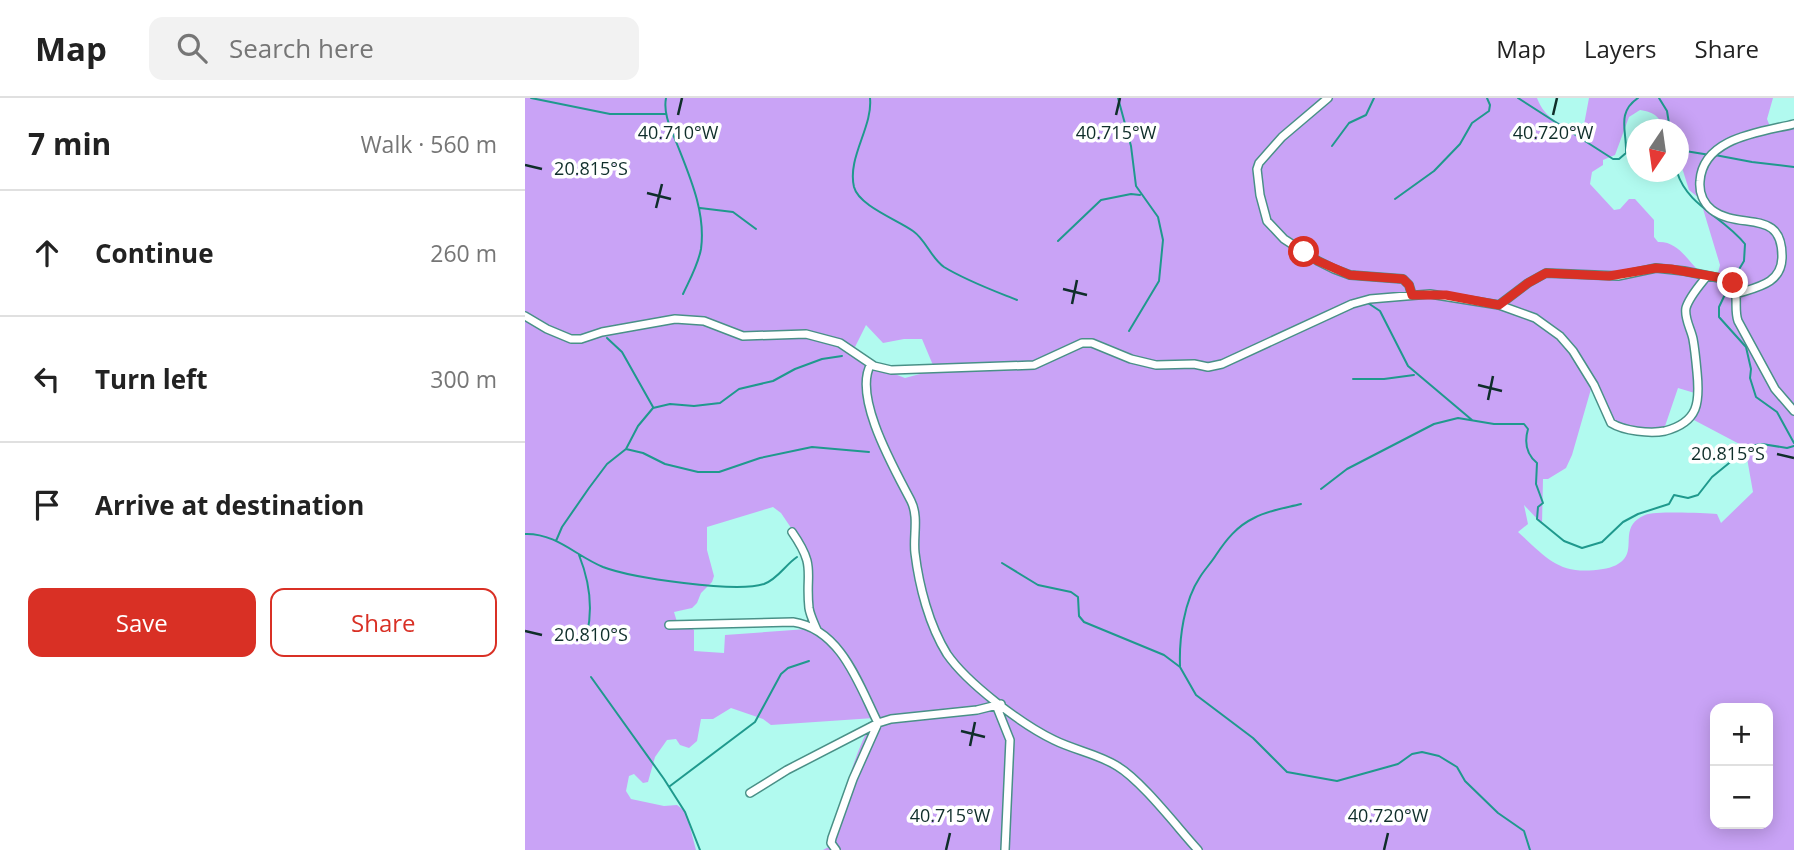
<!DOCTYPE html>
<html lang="en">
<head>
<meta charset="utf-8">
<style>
  :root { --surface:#fff; --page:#f2f2f2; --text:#222; --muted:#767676; --line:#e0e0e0; --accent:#d93025 }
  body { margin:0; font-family:"Open Sans",sans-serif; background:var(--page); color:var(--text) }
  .controls { position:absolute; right:21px; bottom:21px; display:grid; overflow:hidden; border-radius:14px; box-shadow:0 4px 18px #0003 }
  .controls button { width:63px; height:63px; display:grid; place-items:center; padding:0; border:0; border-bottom:2px solid var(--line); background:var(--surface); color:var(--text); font:35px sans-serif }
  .compass { position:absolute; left:1101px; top:21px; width:63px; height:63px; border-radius:50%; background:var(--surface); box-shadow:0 4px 18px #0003; rotate:193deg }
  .stop { position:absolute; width:21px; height:21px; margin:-16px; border:5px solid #d93025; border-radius:50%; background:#fff }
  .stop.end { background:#d93025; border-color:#fff; box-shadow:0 2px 7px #0008 }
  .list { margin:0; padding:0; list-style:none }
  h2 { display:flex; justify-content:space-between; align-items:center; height:91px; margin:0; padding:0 28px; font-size:30px }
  h2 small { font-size:23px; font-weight:400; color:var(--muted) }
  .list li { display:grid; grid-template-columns:46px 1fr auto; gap:21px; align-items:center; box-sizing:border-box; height:126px; padding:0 28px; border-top:2px solid var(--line) }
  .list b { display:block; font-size:26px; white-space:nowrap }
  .list em { font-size:23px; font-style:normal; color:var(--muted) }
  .actions { display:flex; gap:14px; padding:21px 28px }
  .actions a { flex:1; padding:16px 0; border:2px solid var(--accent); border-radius:14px; text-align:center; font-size:24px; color:var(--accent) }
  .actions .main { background:var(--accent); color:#fff }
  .icon { flex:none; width:38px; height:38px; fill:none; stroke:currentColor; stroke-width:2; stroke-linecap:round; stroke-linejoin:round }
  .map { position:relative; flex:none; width:1269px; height:752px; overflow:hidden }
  header { display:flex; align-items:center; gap:42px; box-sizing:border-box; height:98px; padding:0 35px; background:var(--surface); border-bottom:2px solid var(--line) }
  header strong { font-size:33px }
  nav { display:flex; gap:38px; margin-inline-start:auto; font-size:24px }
  .search { width:490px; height:63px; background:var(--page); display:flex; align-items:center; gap:18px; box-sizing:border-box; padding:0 24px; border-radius:14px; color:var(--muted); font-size:26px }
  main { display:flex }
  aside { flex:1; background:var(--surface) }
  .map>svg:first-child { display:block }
</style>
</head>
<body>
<header>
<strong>Map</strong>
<div class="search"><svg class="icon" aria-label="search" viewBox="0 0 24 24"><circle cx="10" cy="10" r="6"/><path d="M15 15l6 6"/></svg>Search here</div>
<nav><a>Map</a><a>Layers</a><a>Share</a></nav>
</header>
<main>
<aside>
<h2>7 min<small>Walk · 560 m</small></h2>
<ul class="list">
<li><svg class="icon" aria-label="ahead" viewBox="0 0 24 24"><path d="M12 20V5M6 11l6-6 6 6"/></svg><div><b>Continue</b></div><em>260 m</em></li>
<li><svg class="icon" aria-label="left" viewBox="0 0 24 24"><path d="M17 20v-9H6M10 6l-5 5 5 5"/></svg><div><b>Turn left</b></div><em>300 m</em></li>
<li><svg class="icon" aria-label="arrive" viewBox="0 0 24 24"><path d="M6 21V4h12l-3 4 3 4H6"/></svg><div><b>Arrive at destination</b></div></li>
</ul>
<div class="actions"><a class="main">Save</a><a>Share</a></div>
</aside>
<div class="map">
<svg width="1269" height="752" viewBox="0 0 1269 752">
  <rect width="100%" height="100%" fill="#b1faef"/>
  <!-- green -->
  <path fill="#c9a3f6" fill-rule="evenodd" d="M0,0H1012C1020,21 1036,28 1058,32L1064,0H1248L1242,21L1246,31L1269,28V752H276H298L307,747C317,705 327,658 349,620L246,627L238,621L206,610L188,621H176L172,643L164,650L155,647L151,641L142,642L130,659L123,684L118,685L109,676L104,678L101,693L106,701L139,708L152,707L161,714L171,752H0ZM1115,12C1130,14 1134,19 1140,31L1154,32V60L1164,92L1175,101L1195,167L1192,179C1187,178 1179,177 1175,174C1162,162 1153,143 1133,144L1129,139V122L1110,101H1104L1095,111L1089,112L1065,86L1067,74L1078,67V62L1090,57L1104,19ZM341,227L358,245L379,241H397L410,272L380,280L343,266L329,251ZM1153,290L1173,296L1167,321L1220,349L1228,394L1196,425L1192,416C1179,415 1130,413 1120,417C1096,427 1108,446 1101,458C1097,466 1086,470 1078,471C1034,478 1023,461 993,434L1003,426L999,407L1017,426L1018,381H1023L1041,370L1047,357L1066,291L1082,320L1108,331L1138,334ZM248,409L256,415L281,452L284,474L282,531L200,537L199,555L169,553V532L161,526L152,524L149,514L167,510L172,505L176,495L187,484L189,478L182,452V429ZM1190,610H1243V726H1190Z"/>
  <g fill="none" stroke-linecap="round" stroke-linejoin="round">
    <!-- stream -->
    <path stroke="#1f998d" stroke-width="2" d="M6,0L85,16H140
      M141,0C138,16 146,31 152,46C165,79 181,115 176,151C173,167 165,181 158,196
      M345,0C348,29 322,59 329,89C334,108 373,122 388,133C401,142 406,160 419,169C442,183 467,192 492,202
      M593,0L606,48L611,88L633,119L638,142L634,183L604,233
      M993,0L1088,61H1094L1101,55C1102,33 1091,15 1113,0
      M1134,0L1142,13L1145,32
      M807,48L824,25L841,17L849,0
      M1154,52L1185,57
      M1190,57L1227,64L1269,69
      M1152,74C1163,109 1198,118 1220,146L1219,163L1207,183
      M870,101L909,73L935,46L947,25L964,13L965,7L962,0
      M175,110L208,114L231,131
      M533,143L576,102L606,96L615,97
      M1204,188L1194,209V219L1221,249L1226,271L1225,280L1231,299L1252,314L1269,345
      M843,205L855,213L883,268L947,322
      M82,240L97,254L128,309
      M828,281H859L889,277
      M101,351L118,355L140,366L173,374H194L235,360L287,349L344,354
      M796,391L822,371L909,326L933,320L969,326H999L1003,331C999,345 1001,356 1012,365L1011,386L1018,405L1013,409L1012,421L1039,443L1057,450L1077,444L1098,424L1113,416L1144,406L1149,397L1163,400L1173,397L1187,379L1225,348L1237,346L1262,350L1269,348
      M0,436C31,435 51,458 78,469C107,480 211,495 239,486C253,481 260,467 272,459
      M31,443L37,429L64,390L82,366L101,351L113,328L128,310L145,306L169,308L195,305L214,291L248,283L270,271L297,261L317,258
      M54,457C64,482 68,510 62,536
      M477,465L513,487L546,494L553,499L554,518L559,524L639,557L655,569L671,597L728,640L762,674L812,683L873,666L887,656L897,654L914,658L932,669L940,683L973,715L999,733L1005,752
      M655,568C654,540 659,503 675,479C680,471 686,465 691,457C701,442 712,428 729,420C744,412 760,410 776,406
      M66,579L139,681L160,714L175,752
      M145,688L230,624L256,576L263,570L284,563"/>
    <!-- minor casing -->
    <g stroke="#499087" stroke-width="10">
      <path id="minor" d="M803,0L757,39L734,65L732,71L735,97L742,123L759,141L793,163L809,171L825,177L878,181L884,187L887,197
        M1211,196C1232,189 1256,186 1257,160C1258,109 1215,133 1187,112C1178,105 1174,94 1175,83C1178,39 1237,34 1269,26
        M974,207L1003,185L1021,175L1093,178L1131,170L1159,173L1204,182C1216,194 1208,209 1213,223L1250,291L1269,313
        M0,218L22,231L46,241H56L77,234L150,221L179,223L218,238L281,236L315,245L349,268L366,272L509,267L557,245H567L606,261L631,267L669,266L683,269L697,266L827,206L845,201L905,196L974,207L1010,220L1035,238L1048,253L1069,287L1086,325C1099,333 1125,336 1140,333C1174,324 1175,304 1172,274C1171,263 1170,252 1168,241C1166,231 1159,220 1161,210C1164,199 1175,187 1182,178
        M346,266C327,298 370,372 386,403C394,419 388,438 390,455C394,488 404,527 422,556C442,585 496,626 529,642C549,652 573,656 592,668C617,683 652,729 673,752
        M267,434C292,470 280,473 284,510C285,517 289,525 292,532
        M144,527L268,524C316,531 334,587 353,625L328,681L307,740L306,745L311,752
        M471,607L485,642L480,752
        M225,695L262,672L353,625L366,621L452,612L476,606"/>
    </g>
    <!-- minor -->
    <use href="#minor" stroke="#fff" stroke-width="7"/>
  </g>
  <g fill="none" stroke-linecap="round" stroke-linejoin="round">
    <!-- route -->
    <path stroke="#d93025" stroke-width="9" d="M779,154L793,163L825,177L878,181L884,187L887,197H921L974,207L1003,185L1021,175L1084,178L1131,170L1146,171L1197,180L1208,185"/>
  </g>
  <!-- ticks -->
  <path fill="none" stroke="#0f2e2a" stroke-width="2.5" d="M153,17L157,0M591,17L595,0M1028,17L1032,0M0,67L17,71M122,95L146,101M131,110L137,86M538,191L562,197M547,206L552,182M953,287L977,293M963,302L968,278M1252,356L1269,360M0,533L17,537M436,633L460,639M445,648L450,624M421,752L425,735M859,752L863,735"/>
  <g font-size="18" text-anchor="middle" fill="#0f2e2a" stroke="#fff" stroke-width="7" stroke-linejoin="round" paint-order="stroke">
    <text x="153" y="41">40.710°W</text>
    <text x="591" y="41">40.715°W</text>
    <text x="1028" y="41">40.720°W</text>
    <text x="66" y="77">20.815°S</text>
    <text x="1203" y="362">20.815°S</text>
    <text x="66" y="543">20.810°S</text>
    <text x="425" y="724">40.715°W</text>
    <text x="863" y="724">40.720°W</text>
  </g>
</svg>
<div class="controls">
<button>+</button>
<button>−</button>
</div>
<svg class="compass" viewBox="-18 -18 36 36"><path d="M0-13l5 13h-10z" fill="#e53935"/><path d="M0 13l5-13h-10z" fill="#767676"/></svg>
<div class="stop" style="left:779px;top:154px"></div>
<div class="stop end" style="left:1208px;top:185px"></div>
</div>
</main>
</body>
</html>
